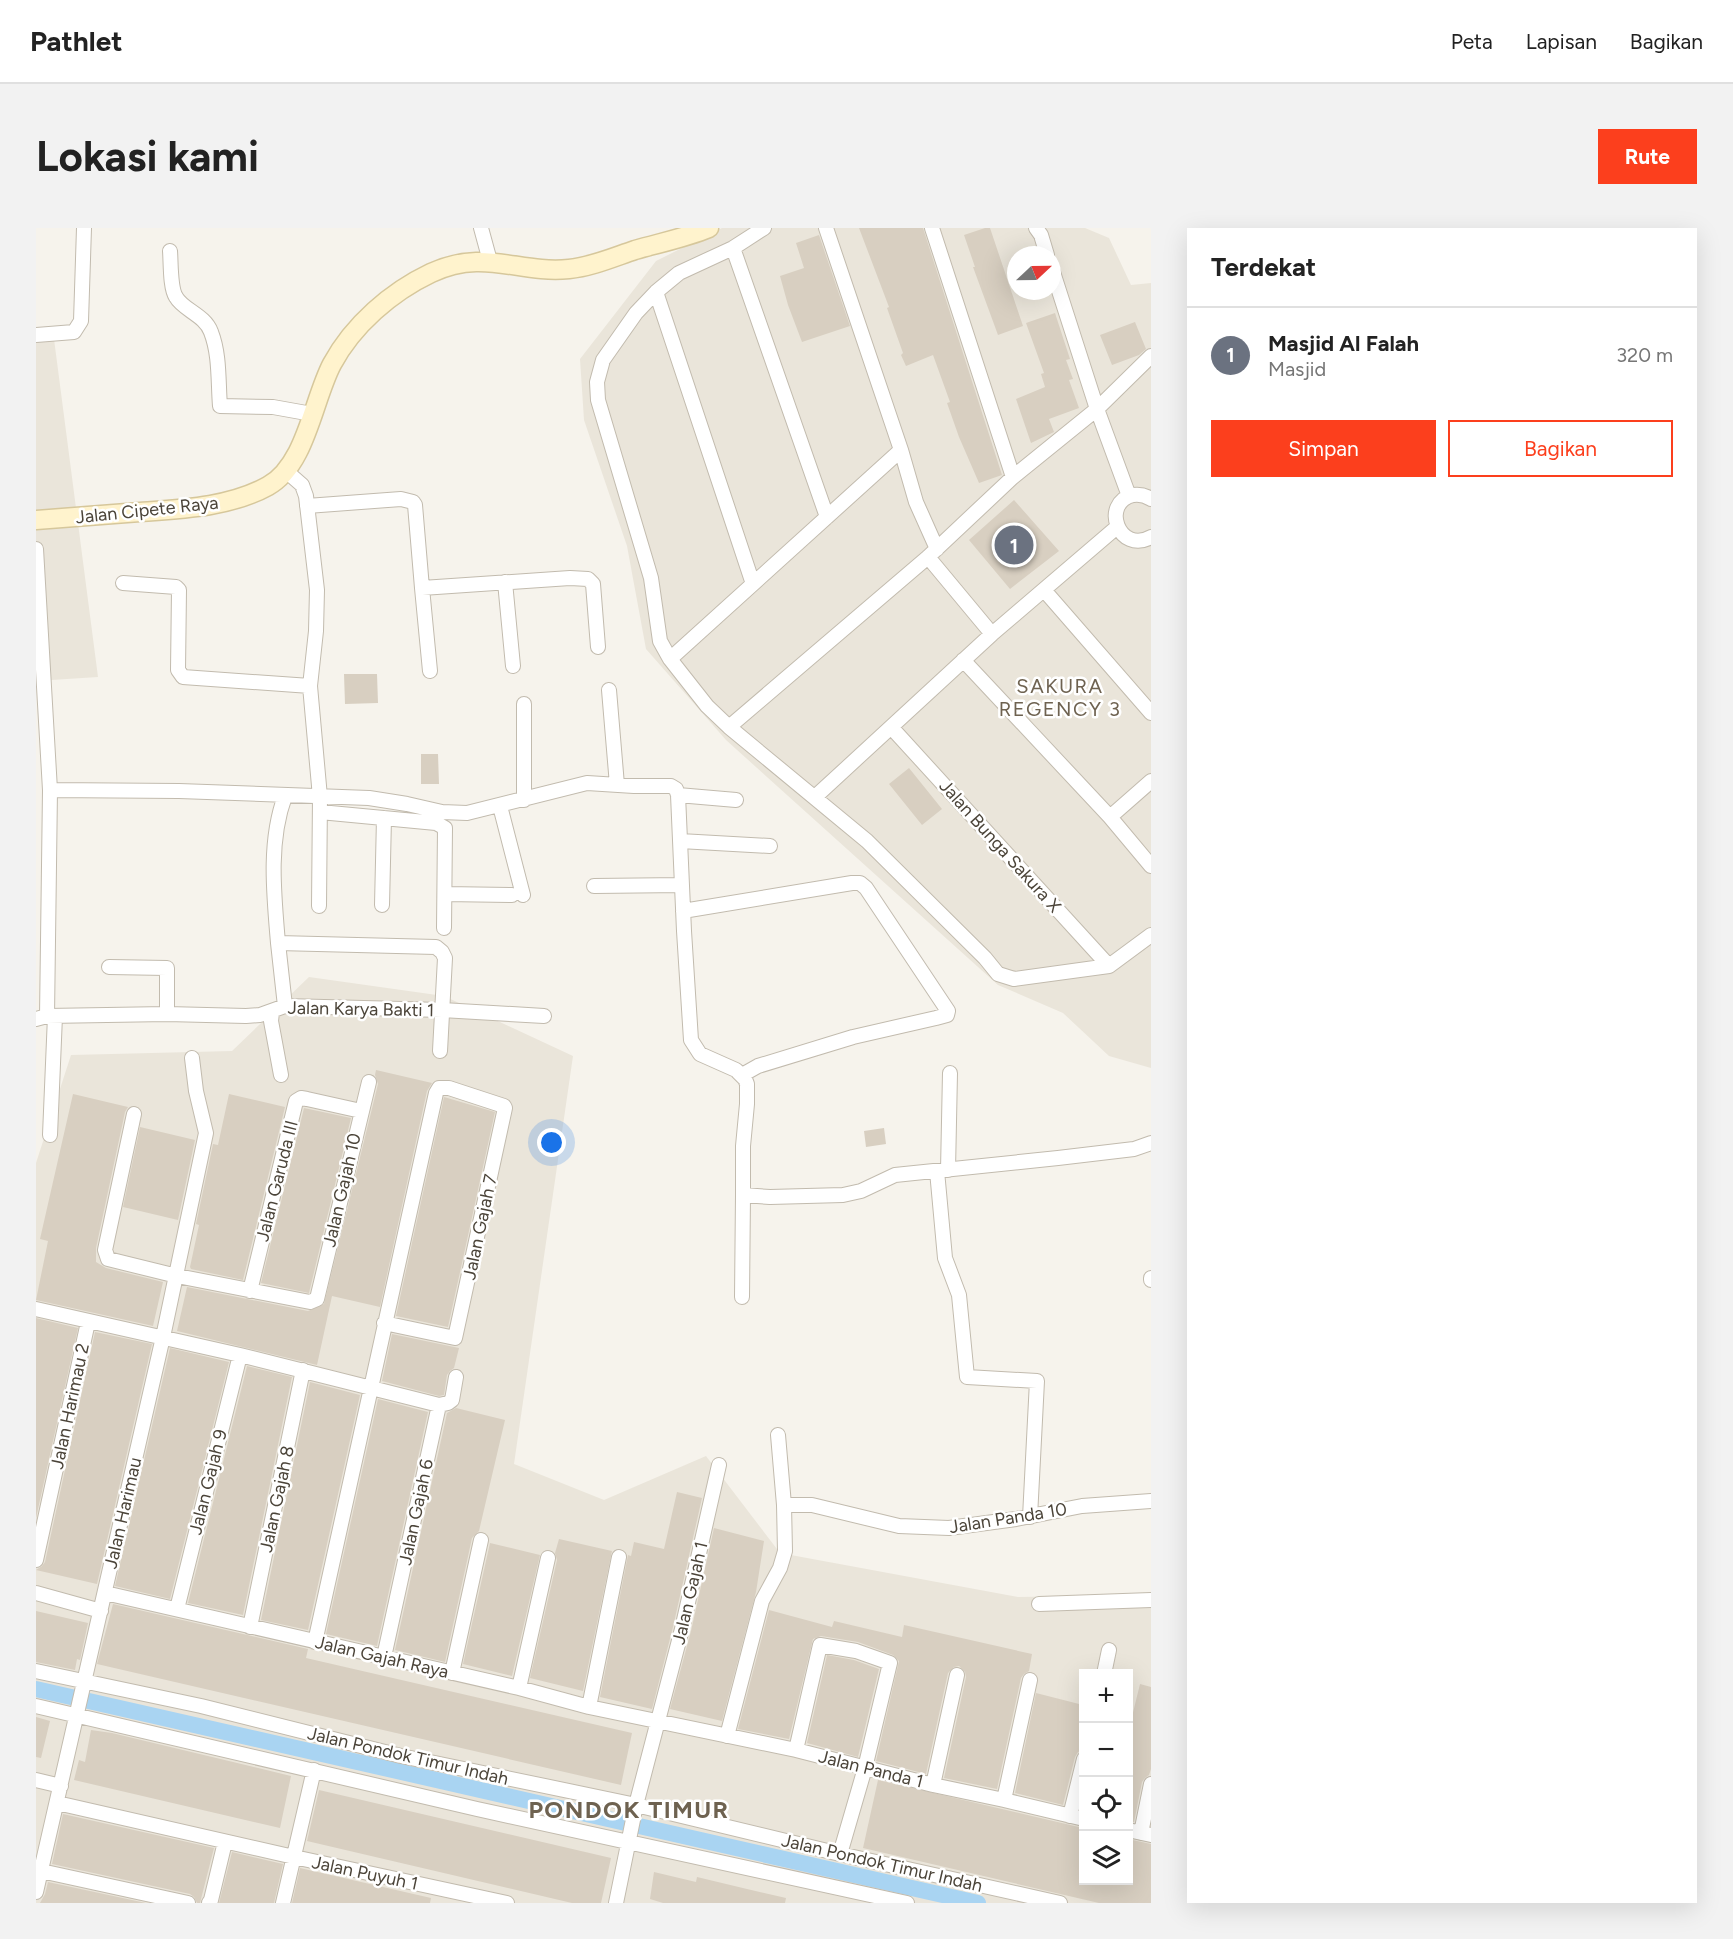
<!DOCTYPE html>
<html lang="id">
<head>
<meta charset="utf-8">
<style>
  :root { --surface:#fff; --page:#f2f2f2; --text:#222; --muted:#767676; --line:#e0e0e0; --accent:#fc3f1d }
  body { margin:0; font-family:Figtree,sans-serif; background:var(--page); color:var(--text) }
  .controls { position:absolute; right:18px; bottom:18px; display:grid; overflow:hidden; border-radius:0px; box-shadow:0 6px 24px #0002 }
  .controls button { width:54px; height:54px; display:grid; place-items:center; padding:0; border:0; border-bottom:2px solid var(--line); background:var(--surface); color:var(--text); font:30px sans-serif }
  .compass { position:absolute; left:971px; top:18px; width:54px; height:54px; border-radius:50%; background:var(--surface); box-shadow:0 6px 24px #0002; rotate:68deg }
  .you { position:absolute; left:516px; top:915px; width:21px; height:21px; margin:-15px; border:4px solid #fff; border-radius:50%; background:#1a73e8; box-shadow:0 0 0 9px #1a73e833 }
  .badge { display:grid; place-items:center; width:39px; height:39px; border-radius:50%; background:var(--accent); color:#fff; font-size:20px; font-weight:700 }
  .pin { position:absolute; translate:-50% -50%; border:3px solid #fff; box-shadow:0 2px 6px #0006 }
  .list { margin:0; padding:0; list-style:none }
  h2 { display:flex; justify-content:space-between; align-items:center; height:78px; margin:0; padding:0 24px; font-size:26px }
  h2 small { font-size:20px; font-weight:400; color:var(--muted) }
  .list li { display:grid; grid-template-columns:39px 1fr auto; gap:18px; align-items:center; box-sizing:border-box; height:96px; padding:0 24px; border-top:2px solid var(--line) }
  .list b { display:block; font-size:22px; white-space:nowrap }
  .list p { margin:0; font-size:20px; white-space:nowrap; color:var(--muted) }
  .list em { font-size:20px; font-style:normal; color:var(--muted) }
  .actions { display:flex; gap:12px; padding:18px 24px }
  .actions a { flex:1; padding:14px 0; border:2px solid var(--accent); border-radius:0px; text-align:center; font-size:21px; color:var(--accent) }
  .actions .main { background:var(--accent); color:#fff }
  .icon { flex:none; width:33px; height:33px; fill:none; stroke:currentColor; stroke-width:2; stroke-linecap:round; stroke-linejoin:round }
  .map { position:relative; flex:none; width:1115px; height:1675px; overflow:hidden; border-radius:0px }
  header { display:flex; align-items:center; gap:36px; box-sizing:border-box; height:84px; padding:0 30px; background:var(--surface); border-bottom:2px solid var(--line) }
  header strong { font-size:28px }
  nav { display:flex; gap:33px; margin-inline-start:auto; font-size:21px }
  .intro { display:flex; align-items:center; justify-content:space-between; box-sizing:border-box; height:144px; padding:0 36px }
  h1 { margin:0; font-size:42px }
  .button { padding:15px 27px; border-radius:0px; background:var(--accent); color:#fff; font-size:21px; font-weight:700 }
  main { display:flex; gap:36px; padding:0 36px }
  aside { flex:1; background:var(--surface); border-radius:0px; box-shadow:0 6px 24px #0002 }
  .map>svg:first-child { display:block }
</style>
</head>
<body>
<header>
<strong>Pathlet</strong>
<nav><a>Peta</a><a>Lapisan</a><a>Bagikan</a></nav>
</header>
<div class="intro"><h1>Lokasi kami</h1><a class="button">Rute</a></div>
<main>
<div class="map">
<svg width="1115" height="1675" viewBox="0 0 1115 1675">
  <rect width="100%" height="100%" fill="#f6f3ec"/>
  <!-- residential -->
  <path fill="#eae5da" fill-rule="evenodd" d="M686,0H1049L1073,10L1095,57L1115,55V840L1073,828L1027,785L962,757L690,512L610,421L591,318L548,192L544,131L620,33ZM980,27H1016V63H980Z
    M0,109L18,111L62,449L0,453Z
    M273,749L408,768L537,828L478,1236L568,1272L670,1228L744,1325L982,1369L1115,1367V1675H0V935L35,827L196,823ZM1048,1446H1092V1652H1048Z"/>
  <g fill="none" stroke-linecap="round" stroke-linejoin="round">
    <!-- canal -->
    <path stroke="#a9d4f2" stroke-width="16" d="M0,1461L942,1675"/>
  </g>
  <!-- building -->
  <path fill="#d8cfc1" d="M823,0H887L966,247L943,255L923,209L911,175L914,174L897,127L870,138L865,127L867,125L851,80L853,79Z
    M949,0H954L987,98L962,107L937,39H939L928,7Z
    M783,7L814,98L766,114L752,77L744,48L768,40L760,15Z
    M1019,85L1034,131L1030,132L1037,151L1033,152L1043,180L1013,191L1018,204L995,215L980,171L1009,159L1005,146L1008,145L990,95Z
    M1099,94L1110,121L1103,127L1076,137L1064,107Z
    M978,272L1023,323L974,361L933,312Z
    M308,446H341L342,475L309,476Z
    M385,526H402L403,556H385Z
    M873,540L906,581L886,597L853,556Z
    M340,842L396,855L391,863L344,1079L296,1068L281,1137L141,1103L151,1059L272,1083L288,1076L342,856L339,847Z
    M37,866L92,879L89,884L60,1020V1034L70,1040L127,1054L117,1098L0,1072L12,1013L4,1011Z
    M193,866L249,879L207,1052L155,1041L154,1039L163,997L160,996L177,916L182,917Z
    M408,869L459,884L412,1099L360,1088Z
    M268,880L315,890L273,1065L225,1055Z
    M104,899L159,912L142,992L87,979Z
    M848,900L850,916L830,919L828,903Z
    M0,1090L42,1100L0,1290Z
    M59,1104L116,1116L61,1356L0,1342L6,1338L9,1334Z
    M356,1106L423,1120L418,1140L414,1143L411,1147L408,1167L403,1168L346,1153Z
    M134,1120L193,1134L134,1371L79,1358Z
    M211,1138L256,1149L207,1387L152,1375Z
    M274,1154L324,1167L272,1402L225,1392Z
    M342,1171L392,1184L341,1418L290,1406Z
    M420,1180L469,1192L443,1303L436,1310L409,1434L359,1422L411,1185Z
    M641,1264L666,1270L637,1399L616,1481L564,1469L592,1327L595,1328L598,1314L628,1321Z
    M678,1300L728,1313L720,1364L686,1493L634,1481L655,1403Z
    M523,1311L576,1323L547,1463L494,1450L521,1332L519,1325Z
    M454,1315L504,1327L476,1448L427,1436Z
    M77,1376L272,1421L270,1430L596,1505L585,1557L61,1436Z
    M733,1382L796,1399L798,1393L866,1409L868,1397L996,1426L993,1443L988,1446L985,1450L961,1561L908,1550L930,1449L929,1444L923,1438L918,1439L912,1445L890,1546L840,1533L863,1433L857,1427L822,1414L785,1408L777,1411L753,1511L702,1501Z
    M0,1383L52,1395L44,1432L41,1431L39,1442L0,1434Z
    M791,1427L818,1432L843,1441L822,1529L771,1515Z
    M1104,1456L1115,1459V1541L1113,1547L1109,1550L1106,1554L1098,1594L1092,1593V1505Z
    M1000,1465L1047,1477V1522L1042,1524L1039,1529L1027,1577L979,1565Z
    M0,1489L14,1493L5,1530L0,1529Z
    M55,1502L76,1505L255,1548L244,1600L38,1552L43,1532L49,1534Z
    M842,1552L1047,1600V1653H1092V1611L1115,1616V1675H1063L827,1620Z
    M283,1562L575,1630L565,1675H536L271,1613Z
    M27,1586L178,1620L164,1675H161L158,1669L154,1666L16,1636Z
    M196,1624L247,1636L238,1675H183Z
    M264,1640L395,1670L394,1675H256Z
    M618,1644L660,1654L661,1649L711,1661L750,1670L749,1675H627L614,1671Z
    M12,1654L110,1675H4L9,1666Z"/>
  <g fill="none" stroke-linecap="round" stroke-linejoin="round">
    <!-- minor casing -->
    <g stroke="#c2bbae" stroke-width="16">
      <path id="minor" d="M445,0L454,33
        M728,0L697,20L643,45L620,64L600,85L567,132L561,154L562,172L615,350L624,413L634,431L671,478L693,499L831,613L949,730L962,746L978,751L1073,738L1115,707
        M790,0L865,222L880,274L901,321
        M896,0L977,249
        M1000,0L1005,7L1011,27
        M697,20L791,289
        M134,23C135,35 134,60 140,69C147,82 169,87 175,104C184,127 182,154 184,178L237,179L276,186
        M1016,41L1061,181L1093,268
        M620,64L717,356
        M0,107L38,104L45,93L48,0
        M250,243L266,257L270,268L281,362L280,403L274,458
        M1115,271C1109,267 1104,266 1097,267C1064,275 1083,327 1115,309
        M271,278L365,271L377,274L379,277L386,360L534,350L552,351L557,356L562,419
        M0,321L14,562L11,788
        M892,329L956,406
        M469,354L477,438
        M87,355L140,359L143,362L142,442L147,449L274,458L284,569L283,678
        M386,360L394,443
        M1008,362L1115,485
        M634,431L865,222
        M927,432L1074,589L1115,638
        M573,462L581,557
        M693,499L892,329L977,249L1061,181L1115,128
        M855,499L1073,738
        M14,562L143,563L333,570L371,576L406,584L431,585L551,555L598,558H635L640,561L642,567L648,703L655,812L664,826L700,842L709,851L711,856V876L707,918V967L734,969L807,967L825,963L859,947L1022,930L1098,921L1115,915
        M642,567L700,572
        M249,568C232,614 238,667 242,715L400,719L406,724L409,730L404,823
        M779,569L956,406L1081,299
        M488,572V476
        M464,578L487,667
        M284,584L400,595L409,600L408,700
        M1074,589L1115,553
        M644,613L734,618
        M558,658L646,657
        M409,666L476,667
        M346,677L348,590
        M647,683L816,655H824L830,660L912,783L911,787L900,790L817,809L722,838L706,847
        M242,715L249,778
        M73,739L131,740V786
        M236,784L235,793L245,847
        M0,791L11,788L131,786L210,788L224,787L249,778L406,782L508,788
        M98,886L69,1022L72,1031L141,1048L274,1074L281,1071L333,854
        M14,907L19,788
        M912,942L914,845
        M901,943L909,1030L923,1067L931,1149L1001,1153L994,1289
        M1115,1050V1052
        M214,1063L260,873L265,870L271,871L325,883
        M706,1069L707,967
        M0,1081L204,1127L403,1177L412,1175L416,1172L420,1149
        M742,1207L748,1277
        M0,1332L52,1094
        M0,1365L65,1383
        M69,1365L483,1460L553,1479L760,1522L897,1557L968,1572L1048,1591
        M1003,1376L1115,1372
        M141,1381L204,1127
        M214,1399L267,1142
        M279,1414L400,865L403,860H413L468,878L469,880L419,1110L348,1095
        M348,1429L403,1177
        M0,1443L165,1478L365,1528L600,1577L804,1626L1024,1675
        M416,1445L445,1312
        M1068,1446L1073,1422
        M483,1460L512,1330
        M0,1478L441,1581L871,1675
        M553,1479L583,1329
        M691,1508L726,1373L744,1340L749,1323L748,1277H776L863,1298L913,1300L980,1291L1046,1278L1115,1273
        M760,1522L784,1417L820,1423L854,1435L829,1540L804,1626
        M0,1552L25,1558
        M897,1557L921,1447
        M968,1572L994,1452
        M21,1575L258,1629L471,1675
        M1034,1588L1048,1531
        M1092,1602L1115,1607
        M1105,1605L1115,1556
        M5,1643L152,1675
        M0,1664L127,1109L170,905L160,863L156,830
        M173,1675L175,1672L189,1614
        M247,1675L278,1542
        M580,1675L600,1577L646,1401L683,1237"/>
    </g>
    <!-- secondary casing -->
    <g stroke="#d6c79b" stroke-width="21">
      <path id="secondary" d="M0,292C35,289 69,287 104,284C147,281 194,279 232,258C270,237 277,172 296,136C317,97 355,64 395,45C449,20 482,46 533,41C555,39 578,29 599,22C623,15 649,10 673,0"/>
    </g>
    <!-- minor -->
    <use href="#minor" stroke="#fff" stroke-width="14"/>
    <!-- secondary -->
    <use href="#secondary" stroke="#fff3cd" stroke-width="18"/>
  </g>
  <g text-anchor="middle" stroke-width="5" stroke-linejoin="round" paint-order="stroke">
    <!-- street labels -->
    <g font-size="18" fill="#4b4439" stroke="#fff">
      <text transform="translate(111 282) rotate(-6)" y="6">Jalan Cipete Raya</text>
      <text transform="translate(964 618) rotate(48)" y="6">Jalan Bunga Sakura X</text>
      <text transform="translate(325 781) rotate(1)" y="6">Jalan Karya Bakti 1</text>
      <text transform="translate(241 953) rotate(-76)" y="6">Jalan Garuda III</text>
      <text transform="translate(306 962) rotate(-77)" y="6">Jalan Gajah 10</text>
      <text transform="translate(444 999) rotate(-78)" y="6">Jalan Gajah 7</text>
      <text transform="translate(34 1178) rotate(-78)" y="6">Jalan Harimau 2</text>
      <text transform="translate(172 1254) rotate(-76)" y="6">Jalan Gajah 9</text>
      <text transform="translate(241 1271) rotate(-78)" y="6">Jalan Gajah 8</text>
      <text transform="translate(380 1284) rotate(-78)" y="6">Jalan Gajah 6</text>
      <text transform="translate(87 1285) rotate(-77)" y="6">Jalan Harimau</text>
      <text transform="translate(972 1290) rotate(-9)" y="6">Jalan Panda 10</text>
      <text transform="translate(654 1365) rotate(-77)" y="6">Jalan Gajah 1</text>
      <text transform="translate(346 1429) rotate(13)" y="6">Jalan Gajah Raya</text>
      <text transform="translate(372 1528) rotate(13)" y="6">Jalan Pondok Timur Indah</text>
      <text transform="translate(835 1541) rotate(14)" y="6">Jalan Panda 1</text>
      <text transform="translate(846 1635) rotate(13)" y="6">Jalan Pondok Timur Indah</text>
      <text transform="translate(329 1645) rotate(12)" y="6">Jalan Puyuh 1</text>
    </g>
    <!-- neighbourhood labels -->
    <g font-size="20" letter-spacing="1.5" fill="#6e6250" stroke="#fff">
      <text x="1024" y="465">SAKURA<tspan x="1024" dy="23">REGENCY 3</tspan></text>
    </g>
    <!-- district labels -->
    <g font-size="24" font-weight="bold" letter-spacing="1.5" fill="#6e6250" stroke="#fff">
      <text x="593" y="1590">PONDOK TIMUR</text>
    </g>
  </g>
</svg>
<div class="controls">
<button>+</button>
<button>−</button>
<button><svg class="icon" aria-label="locate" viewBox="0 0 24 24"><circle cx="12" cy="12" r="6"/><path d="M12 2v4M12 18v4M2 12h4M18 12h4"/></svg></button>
<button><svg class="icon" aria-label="layers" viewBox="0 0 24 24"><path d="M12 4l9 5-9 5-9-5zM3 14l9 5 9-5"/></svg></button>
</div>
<svg class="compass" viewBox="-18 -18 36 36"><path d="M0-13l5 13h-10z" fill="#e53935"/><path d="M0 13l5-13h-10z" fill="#767676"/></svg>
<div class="you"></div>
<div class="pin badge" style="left:978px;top:317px;background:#6b7280">1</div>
</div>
<aside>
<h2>Terdekat<small></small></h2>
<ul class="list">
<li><span class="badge" style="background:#6b7280">1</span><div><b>Masjid Al Falah</b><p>Masjid</p></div><em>320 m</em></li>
</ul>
<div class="actions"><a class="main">Simpan</a><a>Bagikan</a></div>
</aside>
</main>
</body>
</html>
